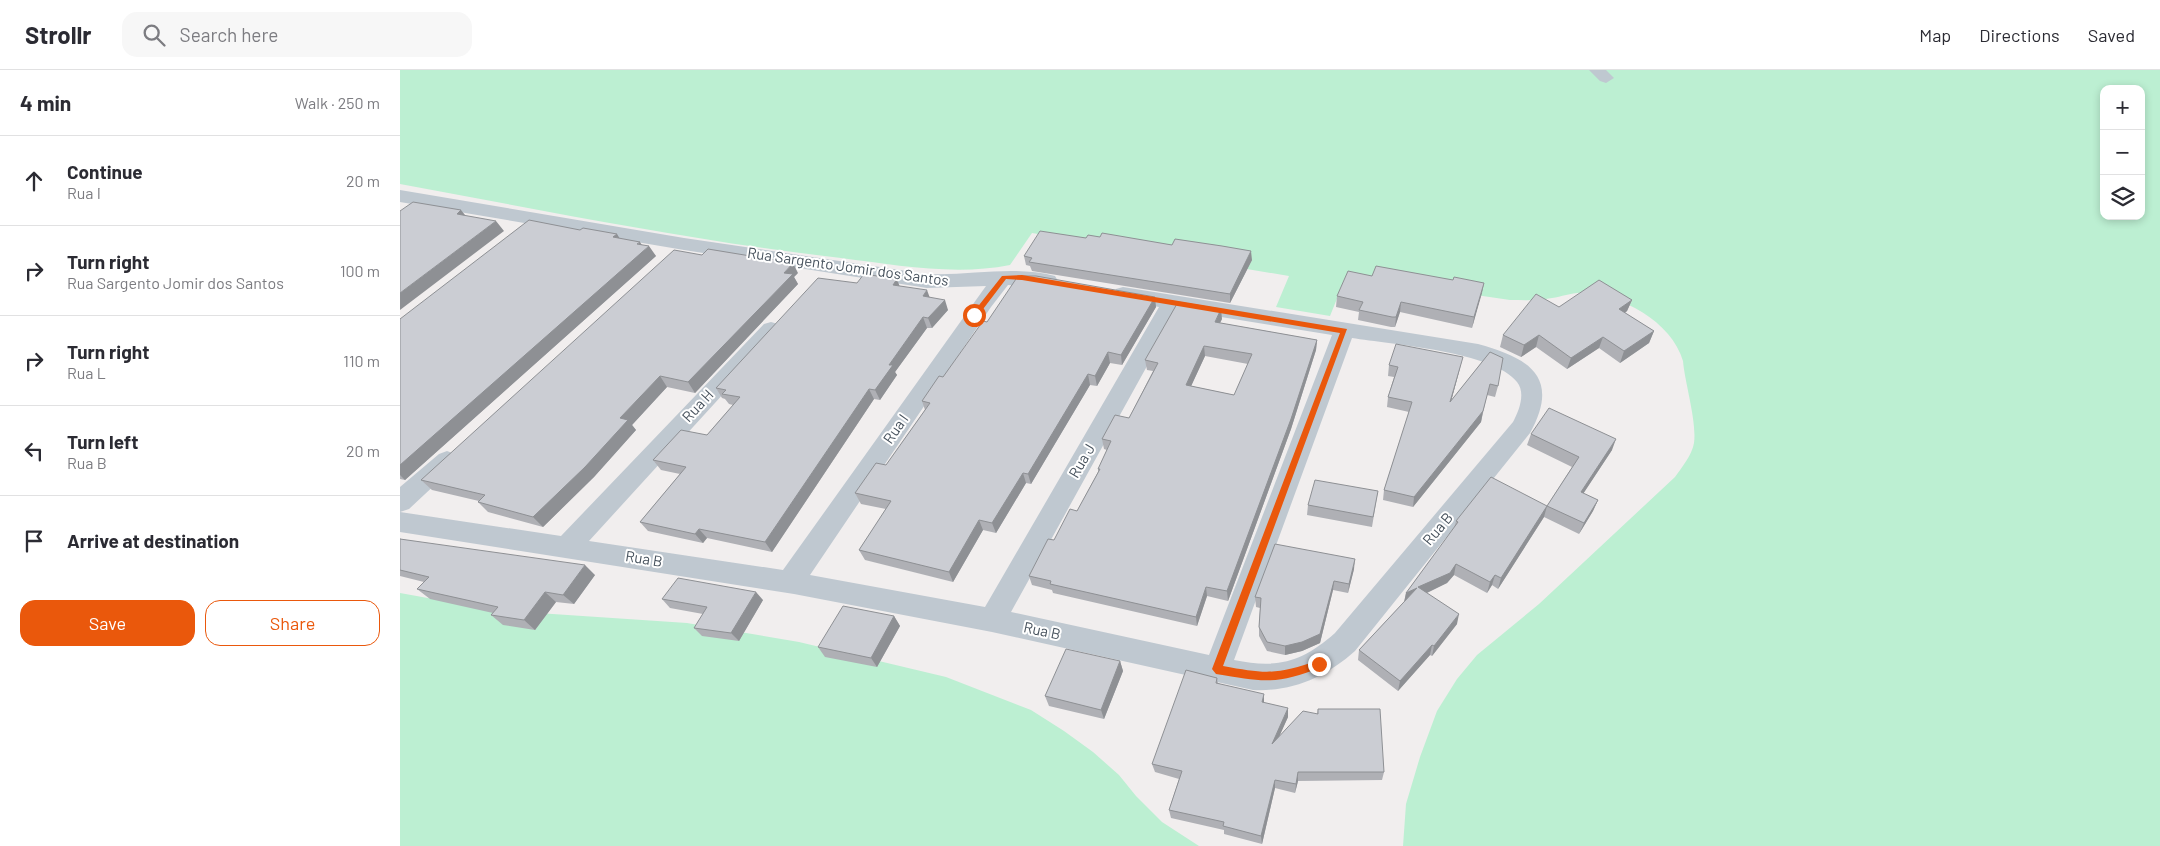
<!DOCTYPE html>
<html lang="en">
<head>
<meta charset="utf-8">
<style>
  :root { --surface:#fff; --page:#f7f7f7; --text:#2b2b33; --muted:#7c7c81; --line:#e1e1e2; --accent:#ea580c }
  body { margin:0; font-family:Barlow,sans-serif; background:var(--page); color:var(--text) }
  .controls { position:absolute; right:15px; top:15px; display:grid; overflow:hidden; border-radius:10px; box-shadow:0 2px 8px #0003 }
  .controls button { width:45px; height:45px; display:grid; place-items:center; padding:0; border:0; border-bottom:1px solid var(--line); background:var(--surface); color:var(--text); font:25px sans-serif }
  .stop { position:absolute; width:15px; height:15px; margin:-11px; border:4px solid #ea580c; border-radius:50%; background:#fff }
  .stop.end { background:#ea580c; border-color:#fff; box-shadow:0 1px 5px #0008 }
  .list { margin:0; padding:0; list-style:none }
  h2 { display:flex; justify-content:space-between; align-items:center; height:65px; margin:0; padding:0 20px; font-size:21px }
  h2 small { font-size:16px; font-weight:400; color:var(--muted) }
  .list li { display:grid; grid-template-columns:32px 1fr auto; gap:15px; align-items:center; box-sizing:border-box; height:90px; padding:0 20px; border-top:1px solid var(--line) }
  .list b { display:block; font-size:19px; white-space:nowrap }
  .list p { margin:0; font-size:16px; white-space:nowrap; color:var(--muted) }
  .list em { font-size:16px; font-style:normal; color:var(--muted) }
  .actions { display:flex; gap:10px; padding:15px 20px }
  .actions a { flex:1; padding:11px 0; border:1px solid var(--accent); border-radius:15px; text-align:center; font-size:18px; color:var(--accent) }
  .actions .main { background:var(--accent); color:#fff }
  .icon { flex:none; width:28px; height:28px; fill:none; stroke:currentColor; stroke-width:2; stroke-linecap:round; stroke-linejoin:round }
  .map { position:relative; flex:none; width:1760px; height:776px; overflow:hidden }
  header { display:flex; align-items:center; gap:30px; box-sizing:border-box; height:70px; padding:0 25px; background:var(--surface); border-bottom:1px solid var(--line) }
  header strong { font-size:24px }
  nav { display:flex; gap:28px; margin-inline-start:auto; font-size:18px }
  .search { width:350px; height:45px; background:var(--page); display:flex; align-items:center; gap:12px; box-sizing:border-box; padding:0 18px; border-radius:15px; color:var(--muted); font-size:19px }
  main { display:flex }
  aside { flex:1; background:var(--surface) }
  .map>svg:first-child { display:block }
</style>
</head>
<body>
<header>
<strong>Strollr</strong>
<div class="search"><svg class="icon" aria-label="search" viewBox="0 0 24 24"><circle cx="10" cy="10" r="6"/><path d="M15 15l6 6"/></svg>Search here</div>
<nav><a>Map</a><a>Directions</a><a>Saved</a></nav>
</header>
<main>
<aside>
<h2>4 min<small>Walk · 250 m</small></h2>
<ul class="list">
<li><svg class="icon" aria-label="ahead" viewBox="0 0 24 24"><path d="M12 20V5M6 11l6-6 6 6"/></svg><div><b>Continue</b><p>Rua I</p></div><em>20 m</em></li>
<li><svg class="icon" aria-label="right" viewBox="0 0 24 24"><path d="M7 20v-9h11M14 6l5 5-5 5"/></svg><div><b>Turn right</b><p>Rua Sargento Jomir dos Santos</p></div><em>100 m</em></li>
<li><svg class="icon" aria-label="right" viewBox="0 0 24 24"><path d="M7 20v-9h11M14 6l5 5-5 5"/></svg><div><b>Turn right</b><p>Rua L</p></div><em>110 m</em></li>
<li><svg class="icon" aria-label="left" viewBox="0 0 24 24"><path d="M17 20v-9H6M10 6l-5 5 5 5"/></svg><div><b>Turn left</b><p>Rua B</p></div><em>20 m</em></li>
<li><svg class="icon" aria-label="arrive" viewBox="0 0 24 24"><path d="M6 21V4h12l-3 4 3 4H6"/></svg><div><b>Arrive at destination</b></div></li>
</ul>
<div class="actions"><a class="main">Save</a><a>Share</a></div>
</aside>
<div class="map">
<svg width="1760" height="776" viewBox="0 0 1760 776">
  <rect width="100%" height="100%" fill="#f1eeee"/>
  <!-- green -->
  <path fill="#bcefd2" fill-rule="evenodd" d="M0,0H1760V776H1003L1006,734L1020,687L1037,641L1057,609L1077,585L1139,534L1275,407C1282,397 1292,385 1294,373C1297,351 1285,314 1283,291C1272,252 1221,224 1183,223C1173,222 1162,227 1152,228C1138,231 1124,230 1110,230L946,206L930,246L876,237L889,206L632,163L610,195C555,206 496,195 441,188C293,171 147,141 0,114ZM1704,19H1741V146H1704Z
    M0,523L94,540L287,553L399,572L546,607L631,640L664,661L693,682L719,705L736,726L762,752L799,776H0Z"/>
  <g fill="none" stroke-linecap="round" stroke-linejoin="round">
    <!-- street -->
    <path fill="#bfc8d0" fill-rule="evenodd" d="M1189,0H1206L1214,8L1206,13L1200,11Z
      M0,120L284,168L527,204C570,206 614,195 655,206L658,211L655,216L648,218L608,215L591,237L410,505L585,537L759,237L716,229L713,224L716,219L723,217L1078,274C1129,288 1161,307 1130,363L955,581C926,607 892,622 853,620L592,562L394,524L0,462V442L161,466L364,254L371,252L378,254L382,259L378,264L189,471L383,500L586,216L527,218L284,180L0,132ZM778,240L932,265L809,585L611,542ZM952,268C990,274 1095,282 1117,312C1126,323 1119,341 1113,352L935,563C902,592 878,599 834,590Z
      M47,381L55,384L59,390L55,396L9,439L0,442V417L39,384Z"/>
  </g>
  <!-- wall -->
  <path fill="#afb0b5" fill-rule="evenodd" d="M180,160L217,164L219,168L242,175L256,186L5,410L0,409V249Z
    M700,167L772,175L852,190L830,233L632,201L630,196L626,195L624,186L686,168Z
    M398,203L394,207L398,214L295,323L267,317L232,355L236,360L194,407L143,457L88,442L78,432L79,431L32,420L21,410Z
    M972,206L1053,210L1084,213L1072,258L1000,242L995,257H991L958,250L959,242L936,237L937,226Z
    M457,213L500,216L529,227L548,240L532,258H527L495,302L497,305L480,330L474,329L372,482L307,468L303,473L248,461L240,452L280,404L261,400L253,390L307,365L333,335L329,334L325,329L322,328L316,318Z
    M1232,230L1227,241L1225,243L1254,261L1249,273L1220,293L1199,278L1167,299L1136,277L1121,287L1100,277L1103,265L1159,237Z
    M756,237L722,295L710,293L697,316L690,315L631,414L626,413L596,463L583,460L553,512L465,490L459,480L486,439L461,434L455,423L486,395L525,340L522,331L543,307L587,252Z
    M822,249L820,253L917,270L916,280L891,359L828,531L807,526L797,556L653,523L652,520L632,515L629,506L654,470L677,441L698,402V399L707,380L704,379L702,369L729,348L753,301L747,300L745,290ZM805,286L848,294L834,325L791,316Z
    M1090,282L1098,316L1095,327L1087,325L1081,352L1013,437L983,430L984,420L1009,342L987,337L988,327L994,307L988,306L989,295L1060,298L1051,331Z
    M1131,364L1212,380L1183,424L1198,430L1193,441L1179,464L1144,447L1098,519L1092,515L1087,523L1054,505L1047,513L1027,523L1057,554L1032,586L1030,585L998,621L958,590L959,580L1004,532L1006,523L1054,458L1056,451L1147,436L1172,397L1127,375Z
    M978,421L972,457L907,445L908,435Z
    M0,468L1,469L195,505L174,534L156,532L135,560L103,555L91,545L93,543L30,529L17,519L24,512L0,506Z
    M954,499L948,523L933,520L920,573L902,581L885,585L867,581L859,566V557L860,538L856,537L855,527Z
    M262,529L363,530L339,571L302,566L294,558L303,544L270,538Z
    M494,546L500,556L477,597L425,587L418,577Z
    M720,591L723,601L704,649L649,636L645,626Z
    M817,608L818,613L864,633L888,647L879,666L917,644L918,639L984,702L982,710L898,711L895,723L875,718L862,774L824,764V760L771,748L769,740L779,709L755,702L752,694Z"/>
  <!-- shaded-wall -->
  <path fill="#8e9094" d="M61,140L69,150L57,144Z
    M96,151L104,161L0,240V223Z
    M217,164L223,174L213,167Z
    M240,172L245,180L249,176L256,186L5,410L0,405V395Z
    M851,181L852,190L830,233V224Z
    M393,193L398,203L394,207L398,214L295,323L288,312Z
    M497,209L501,220L493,215Z
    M1084,213L1082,223L1072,258L1074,247Z
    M527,220L531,231L523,226Z
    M755,227L756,237L722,295L721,285Z
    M545,230L548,240L532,258L528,248Z
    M1232,230L1227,241L1215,250L1219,239Z
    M1001,232L1000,242L995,257L996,247Z
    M821,239L822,249L815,262V252Z
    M523,247L527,258L495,302L497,305L480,330L475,320L489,295Z
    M1254,261L1249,273L1220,293L1224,281Z
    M1139,265L1136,277L1121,287L1124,275Z
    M1203,267L1199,278L1167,299L1171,288Z
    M917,270L916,280L891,359L828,531L827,521Z
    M804,276L805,286L787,325L786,315Z
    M708,282L710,293L697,316L695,306Z
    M1063,287L1060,298L1048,343L1050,332Z
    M688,304L690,315L631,414L628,404Z
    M260,306L267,317L232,355L236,360L194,407L143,457L133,447L220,348Z
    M469,319L474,329L372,482L365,472Z
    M1083,341L1081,352L1013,437L1014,427Z
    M1216,369L1212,380L1177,433L1181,422Z
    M623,403L626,413L596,463L592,453Z
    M1198,430L1193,441L1179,464L1184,453Z
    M1147,436L1144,447L1098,519L1101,508Z
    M579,450L583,460L553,512L549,502Z
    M299,459L307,468L303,473L295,464Z
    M955,489L954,499L948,523L949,514Z
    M1056,494L1054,505L1047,513L1016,528L1018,517Z
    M185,495L195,505L174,534L163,525Z
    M1095,505L1092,515L1087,523L1090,512Z
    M934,511L933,520L920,573L902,581L885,585V576Z
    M806,517L807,526L797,556L796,547Z
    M1017,518L1004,533L1006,523Z
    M145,522L156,532L135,560L124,550Z
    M356,522L363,530L339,571L331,563Z
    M1059,544L1057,554L1032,586L1034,576Z
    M494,546L500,556L477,597L471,588Z
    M1032,575L1030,585L998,621L1000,611Z
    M720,591L723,601L704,649L701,640Z
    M864,624V633L862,632Z
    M888,638V647L872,683V674Z
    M898,702V711L895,723L896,714Z
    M875,710V718L862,774L861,766Z"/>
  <!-- building -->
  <path fill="#cbcdd3" stroke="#8e9094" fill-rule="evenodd" d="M13,132L61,140L57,144L96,151L0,223V141Z
    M129,150L180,160L183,158L217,164L213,167L240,172L237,174L249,176L0,395V249Z
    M640,161L686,168L688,165L700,167L702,163L772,175L775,169L822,176L851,181L830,224L629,192L632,188L624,186Z
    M308,179L393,193L384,203L393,204L288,312L260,306L220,348L228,350L185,397L133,447L78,432L85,425L21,410L274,180L302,185Z
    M976,196L1053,210L1054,207L1084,213L1074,247L1001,232L996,247H992L959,240L963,232L937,226L948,201L972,206Z
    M464,204L497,209L493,215L527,220L523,226L545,230L528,248L523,247L489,295H493L475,320L469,319L365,472L299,459L295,464L240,452L286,397L253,390L281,360L307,365L340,327L322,324L326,320L316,318L418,208L457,213Z
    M618,206H636L755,227L721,285L708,282L695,306L688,304L628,404L623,403L592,453L579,450L549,502L459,480L491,431L455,423L476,393L486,395L530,333L522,331L539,306L543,307L583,251L587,252Z
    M1199,210L1232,230L1219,239L1254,261L1224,281L1203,267L1171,288L1139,265L1124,275L1103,265L1136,224L1159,237Z
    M778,232L821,239L815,252L917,270L891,349L827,521L806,517L796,547L650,514L651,511L629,506L648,469L654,470L670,439L677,441L700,399H698L711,371L702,369L715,345L729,348L758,293L745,290ZM804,276L852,284L834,325L786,315Z
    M996,274L1063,287L1050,332L1090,282L1103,288L1098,316L1090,314L1083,341L1014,427L984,420L1012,332L988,327L998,297L989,295Z
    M1149,338L1216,369L1181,422L1198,430L1184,453L1147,436L1179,387L1131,364Z
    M1091,407L1147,436L1101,508L1095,505L1090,512L1056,494L1050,503L1018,517L1059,544L1034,576L1032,575L1000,611L959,580L1017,518L1006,523L1058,452L1056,451Z
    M915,410L978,421L973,447L908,435Z
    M0,469L185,495L163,525L145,522L124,550L91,545L98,537L17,519L29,507L0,500Z
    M875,474L955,489L949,514L934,511L920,564L902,572L885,576L867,572L859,557L861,528L855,527Z
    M278,508L356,522L331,563L294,558L307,537L262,529Z
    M443,536L494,546L471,588L418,577Z
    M666,579L720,591L701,640L645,626Z
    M786,600L817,608L816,613L864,624L862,632L888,638L872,674L903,641L918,644V639H980L984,702H898L896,714L875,710L861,766L823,756L824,752L769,740L782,701L752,694Z"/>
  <!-- route -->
  <path fill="#ea580c" d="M622,205L947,259L823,596C866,604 877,605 919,590L924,594L922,597C876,615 864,612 816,604L812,599L940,263L622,210L606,209L577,247H572V244L602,206Z"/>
  <g text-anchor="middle" stroke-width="4" stroke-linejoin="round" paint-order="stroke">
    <!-- street labels -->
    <g font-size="15" fill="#46515c" stroke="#fff">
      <text transform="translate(448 197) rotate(8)" y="5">Rua Sargento Jomir dos Santos</text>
      <text transform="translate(298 336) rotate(-47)" y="5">Rua H</text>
      <text transform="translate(496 359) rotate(-55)" y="5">Rua I</text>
      <text transform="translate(682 391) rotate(-60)" y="5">Rua J</text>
      <text transform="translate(1038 459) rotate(-50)" y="5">Rua B</text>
      <text transform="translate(244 489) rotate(9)" y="5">Rua B</text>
      <text transform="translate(642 561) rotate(12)" y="5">Rua B</text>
    </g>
  </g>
</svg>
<div class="controls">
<button>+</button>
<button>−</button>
<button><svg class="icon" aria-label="layers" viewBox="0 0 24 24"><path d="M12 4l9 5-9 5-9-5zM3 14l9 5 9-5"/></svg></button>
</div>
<div class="stop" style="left:574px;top:245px"></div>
<div class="stop end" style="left:919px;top:594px"></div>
</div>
</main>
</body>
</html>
